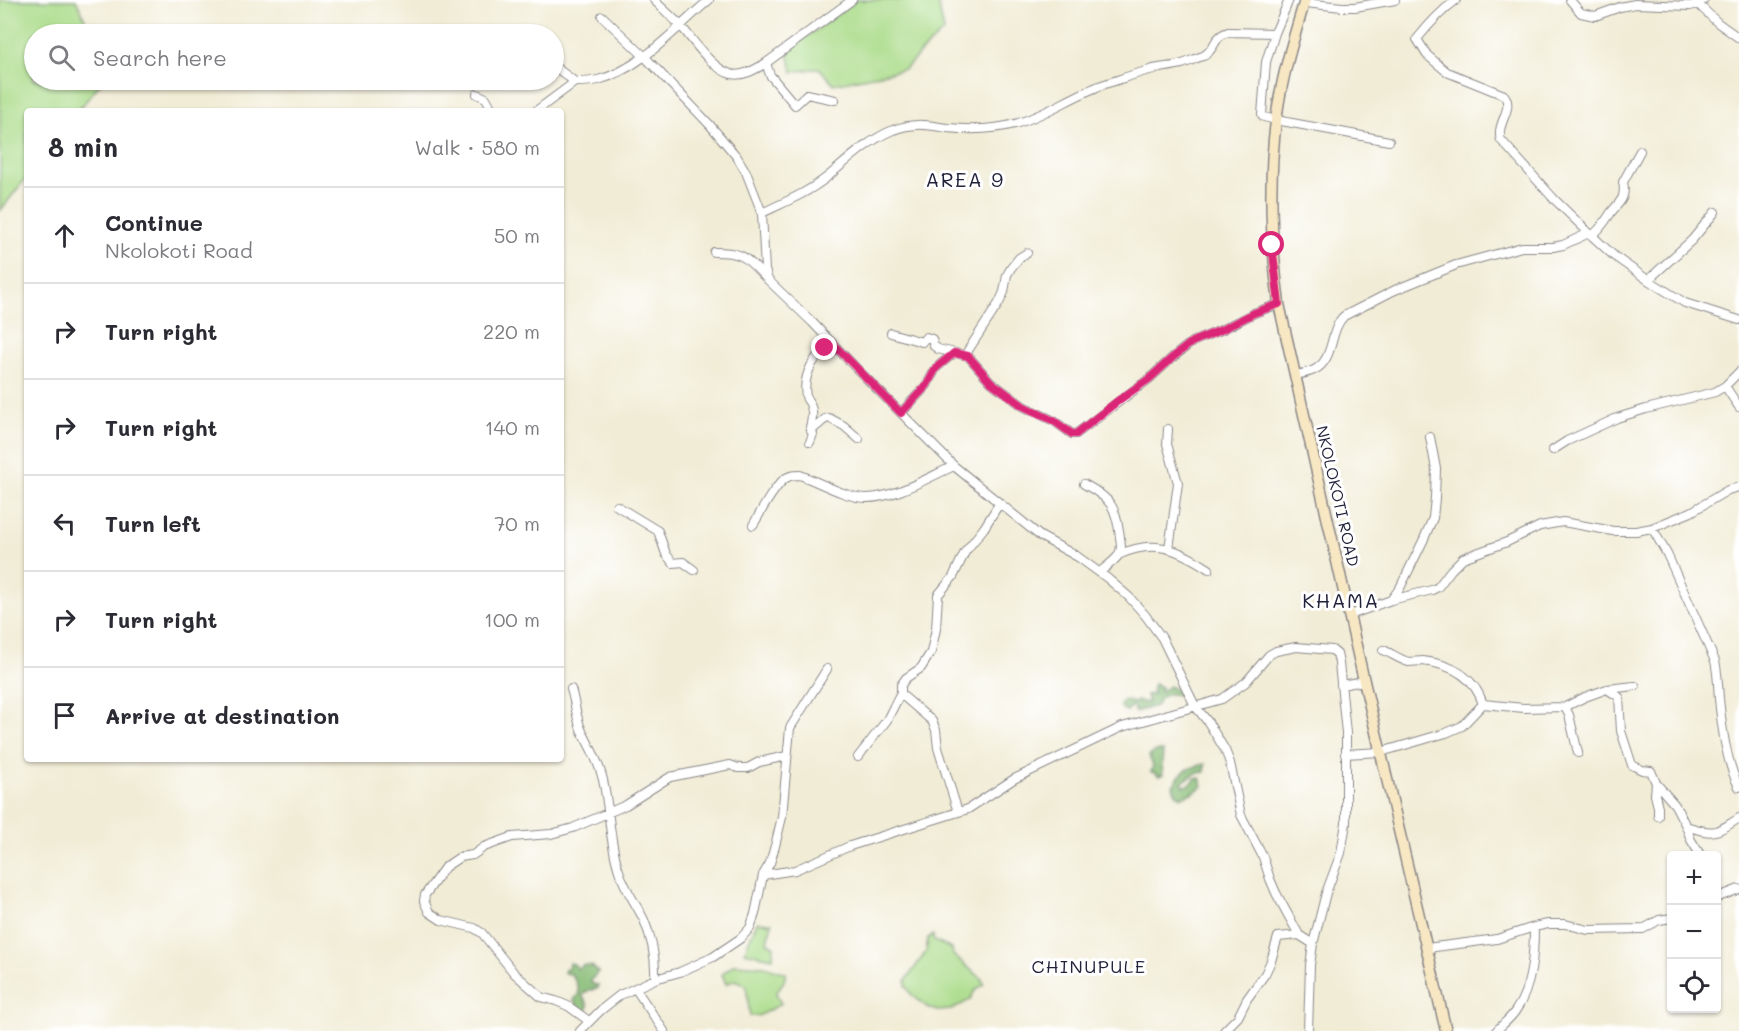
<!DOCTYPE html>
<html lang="en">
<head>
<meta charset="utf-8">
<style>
  :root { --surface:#fff; --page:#f7f7f7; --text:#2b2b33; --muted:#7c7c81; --line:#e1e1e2 }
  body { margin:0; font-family:Mali,sans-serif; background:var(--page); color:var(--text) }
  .controls { position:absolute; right:18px; bottom:18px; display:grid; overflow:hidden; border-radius:6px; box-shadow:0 2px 4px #0004 }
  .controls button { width:54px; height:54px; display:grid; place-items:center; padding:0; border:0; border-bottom:2px solid var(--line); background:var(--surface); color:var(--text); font:30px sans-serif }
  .stop { position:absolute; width:18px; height:18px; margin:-14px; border:4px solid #db2777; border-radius:50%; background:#fff }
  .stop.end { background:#db2777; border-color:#fff; box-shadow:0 2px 6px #0008 }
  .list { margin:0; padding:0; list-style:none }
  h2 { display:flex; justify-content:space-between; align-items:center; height:78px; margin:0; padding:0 24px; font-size:26px }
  h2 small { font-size:20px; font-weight:400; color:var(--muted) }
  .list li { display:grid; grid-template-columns:39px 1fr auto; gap:18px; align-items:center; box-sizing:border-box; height:96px; padding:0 24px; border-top:2px solid var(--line) }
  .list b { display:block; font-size:22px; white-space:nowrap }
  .list p { margin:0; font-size:20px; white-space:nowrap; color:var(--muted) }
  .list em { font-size:20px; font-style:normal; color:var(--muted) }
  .icon { flex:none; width:33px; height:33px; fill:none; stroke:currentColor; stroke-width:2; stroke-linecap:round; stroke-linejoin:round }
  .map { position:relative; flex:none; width:1739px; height:1031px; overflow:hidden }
  .search { position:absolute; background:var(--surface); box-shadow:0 2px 4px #0004; left:24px; top:24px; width:540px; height:66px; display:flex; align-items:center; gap:15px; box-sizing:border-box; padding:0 21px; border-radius:33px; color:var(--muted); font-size:22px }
  .panel { position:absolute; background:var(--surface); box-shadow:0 2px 4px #0004; left:24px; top:108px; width:540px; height:654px; border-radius:6px }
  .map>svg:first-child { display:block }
</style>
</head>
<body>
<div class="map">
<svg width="1739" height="1031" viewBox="0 0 1739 1031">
  <rect width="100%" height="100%" fill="#fff"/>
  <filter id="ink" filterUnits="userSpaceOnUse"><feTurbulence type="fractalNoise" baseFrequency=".0167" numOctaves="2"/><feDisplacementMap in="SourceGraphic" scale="12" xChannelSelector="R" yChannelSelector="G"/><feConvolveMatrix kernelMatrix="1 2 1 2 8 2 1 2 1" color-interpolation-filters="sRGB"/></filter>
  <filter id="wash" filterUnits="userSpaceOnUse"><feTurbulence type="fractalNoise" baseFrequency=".008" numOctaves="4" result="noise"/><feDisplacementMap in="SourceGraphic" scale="24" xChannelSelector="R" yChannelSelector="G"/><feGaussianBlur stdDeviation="1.35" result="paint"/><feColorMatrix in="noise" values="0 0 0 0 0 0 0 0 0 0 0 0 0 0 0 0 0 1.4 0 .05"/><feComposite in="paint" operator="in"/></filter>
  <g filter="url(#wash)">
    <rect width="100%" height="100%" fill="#f1ecd5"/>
    <!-- green -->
    <path fill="#abdc8a" stroke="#667f62" stroke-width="1.5" d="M0,0H76L92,34H34V80H103L78,111H27V177L0,211Z
      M855,0H935L938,2L944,31L922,51L905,69L834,84L819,68L793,72L787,51L851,5Z
      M757,922L772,923L767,942L774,946L773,958L744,952Z
      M933,935L934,941L952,949L953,955L981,978L984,984L974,992L970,1000L951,1010L937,1011L927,1007L911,994L906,986V980L926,952L928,938Z
      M734,964L764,966L786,973L784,981L776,993L781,1004L758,1016H750L746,985L735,980L726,984L722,974Z"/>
    <!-- forest -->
    <path fill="#88bc76" stroke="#556f58" stroke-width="1.5" d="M1154,684L1161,687L1160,692L1169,686L1181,692L1180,696C1171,692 1167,694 1159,699L1158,704L1156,706L1134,712V708L1131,706L1127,711L1122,709L1120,704L1125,700L1134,703L1138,701L1148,703L1146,695L1154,694L1152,690Z
      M1156,751H1163L1162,765L1163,774L1159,776L1155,773L1151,772L1153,766L1149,756Z
      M1205,764V772L1196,773L1182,782L1184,786L1189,785L1195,778H1200L1203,786L1194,792L1182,797L1176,794L1173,786C1182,769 1188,768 1205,764Z
      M569,963L574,964L578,969L583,965L592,966L598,972L591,980L592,984L598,985L597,989L589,990L582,995L588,1005L586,1015L578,1011L574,1000L579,993L576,982L571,974L564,973L565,969H568Z"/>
  </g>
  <g filter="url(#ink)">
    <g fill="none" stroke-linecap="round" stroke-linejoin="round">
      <!-- street casing -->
      <g stroke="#8a8788" stroke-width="10">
        <path id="street" d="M654,0C663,9 672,17 681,26C693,40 712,69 731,74C743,77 756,69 766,63L852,0
          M1289,0L1275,33L1266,62L1262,115L1264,117L1276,120L1389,141
          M1456,0C1441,11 1429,24 1417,39L1427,55L1447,72L1504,95C1515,109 1495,124 1501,140L1554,199L1589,233
          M1570,0L1581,13L1595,16L1620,7L1635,4L1690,6L1698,4L1704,0
          M1305,3L1342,7H1355L1395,0
          M1698,4L1718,23L1739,38
          M602,16L645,57L710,125L737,157L746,172L762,213L765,270L768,280L812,322L856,368L954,466L1040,536L1078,557L1107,578L1129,597L1145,615L1162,638L1195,706L1208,722L1225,750L1230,763L1241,815L1263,857L1270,879L1276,893L1299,935L1313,944
          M766,63L770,75L795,105L807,94L835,100
          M554,66L575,82C583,82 590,82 598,80C641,69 676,28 709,0
          M477,94L486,98L493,111
          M536,111L575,82
          M762,213C785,202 807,193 826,178C848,160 867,141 893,130C914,122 926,125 947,128C969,130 993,130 1015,124C1046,115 1072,96 1102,85C1118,80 1134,74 1150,70C1160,67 1172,67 1182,64C1189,62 1196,58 1203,56C1216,50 1212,37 1228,32L1275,33
          M1592,236C1601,228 1601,227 1608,217C1616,203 1627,202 1623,182L1640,151
          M714,252C744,252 745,257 765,277
          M1027,253L1019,258L1011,268L1007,275L1004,292L999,303L967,352L968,356L991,382L1023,406L1054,421L1072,434H1076L1149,379L1172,358L1192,342L1221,330L1254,313L1279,304
          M1648,280L1692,240L1715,212
          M891,333L922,342L926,337L932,339L934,346L938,349L968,356
          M1295,375C1301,374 1308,373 1314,370C1335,360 1329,330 1344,316L1395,290L1456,265L1522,247H1553L1563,245L1589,233L1614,256L1648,280L1685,303L1739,320
          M1725,386L1739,407
          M901,413L927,385L936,368L954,353
          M1168,429L1167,444L1178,483L1169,549
          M811,431L825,419L829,418L844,426L859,439
          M810,442L813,434L810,427C812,420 814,412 810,404C809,401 806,400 806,396C802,374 815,356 831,342
          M1553,450L1567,441L1617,418L1646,409L1715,392L1725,386L1739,372
          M1084,484C1112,499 1116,507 1120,537C1121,544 1122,549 1118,556C1113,562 1106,567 1100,572
          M617,506L658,531L666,554L673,563L683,562L694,570
          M753,525C761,512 774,486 786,478C790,475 795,475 800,475C819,482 847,498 866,498C895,498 929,477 954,466
          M1652,528L1667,554L1715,661C1718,674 1718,686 1719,699C1722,728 1726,761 1739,787
          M1118,555C1155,538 1178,549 1209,569
          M1391,600L1432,590L1438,587L1451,570L1463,558L1507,542L1540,526L1563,522L1613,531H1636L1652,528L1691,512L1728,490L1739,487
          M1350,615L1391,600L1400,588L1423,541L1433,518L1435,498L1436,469L1430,437
          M1383,650C1391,653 1400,660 1409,662C1413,662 1418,661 1423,661C1450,664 1474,676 1483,704
          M1341,685L1364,681
          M571,689C575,702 576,716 581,729C589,746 599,761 603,780C610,810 609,841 619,871C625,889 636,904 644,920C652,939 656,959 655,979
          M1607,689L1619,697L1621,731L1632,765L1642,770L1651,771L1656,783L1655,795L1658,807V816
          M1565,707L1569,715L1578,753
          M1345,754L1381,752L1446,733L1462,726L1483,704L1524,708L1565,707L1585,697L1607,689L1635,686
          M858,757L887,720L901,692
          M1656,783L1675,805L1686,826L1691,840L1701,856
          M958,812L938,748L936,730L932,721L903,696L901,692V685L906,678L921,668L931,652L936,629L938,595L953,577L965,552L984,528L999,504
          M1686,826C1714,835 1715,834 1739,818
          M763,875L795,870L850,846L968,809L1014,779L1122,727L1222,699L1246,682L1269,655L1276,651L1296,647L1332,650L1337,654L1339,663L1346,733V823L1341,853L1326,893L1313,944L1310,965L1308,1031
          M1716,898L1739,889
          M1427,948L1497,939L1534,927L1548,924H1565L1588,930L1643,929L1659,920L1672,918
          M635,988L664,1031
          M589,1021L568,1006L556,1001L541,997L514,973L482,933L474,928L441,920L429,912L424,901L425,895L445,867L460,857L473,855L484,847L512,837L551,834L573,828L626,805L670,777L730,765L738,768H748L759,762L787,756
          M580,1031L601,1010L620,995L655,979L680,972L713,957L741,938L750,928L755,914L763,875L770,863L775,846L782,817L790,728L827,669
          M1224,1031L1238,1017L1247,999L1265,974L1271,961L1278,937L1299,935
          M1496,1031C1503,1024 1511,1018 1516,1010C1532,987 1534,954 1534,927"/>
      </g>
      <!-- secondary casing -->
      <g stroke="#8a8788" stroke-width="13">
        <path id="secondary" d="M1305,0C1293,40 1281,79 1276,121C1268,182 1271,243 1279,304L1364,681L1446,1031"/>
      </g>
      <!-- street -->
      <use href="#street" stroke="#fff" stroke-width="8"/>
      <!-- secondary -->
      <use href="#secondary" stroke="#f8e7c3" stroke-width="10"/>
    </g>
  </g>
  <g fill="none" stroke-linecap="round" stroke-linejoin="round" filter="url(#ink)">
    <!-- route -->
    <path stroke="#db2777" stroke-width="8" d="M825,348L831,342L901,413L927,385L936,368L954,353L968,356L991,382L1023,406L1054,421L1072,434H1076L1119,400L1149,379L1172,358L1192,342L1221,330L1254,313L1279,304L1272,245"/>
  </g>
  <g text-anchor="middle" stroke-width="6" stroke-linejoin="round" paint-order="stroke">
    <!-- street labels -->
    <g font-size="16" fill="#22223b" stroke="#fff">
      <text transform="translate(1338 496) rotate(77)" y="6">NKOLOKOTI ROAD</text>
    </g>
    <!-- neighbourhood labels -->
    <g font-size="18" letter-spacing="1.5" fill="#22223b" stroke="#fff">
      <text x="1089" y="973">CHINUPULE</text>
    </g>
    <!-- quarter labels -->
    <g font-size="20" letter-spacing="1.5" fill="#22223b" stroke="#fff">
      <text x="965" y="187">AREA 9</text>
      <text x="1341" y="608">KHAMA</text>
    </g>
  </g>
</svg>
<div class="controls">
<button>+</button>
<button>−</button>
<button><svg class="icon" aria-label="locate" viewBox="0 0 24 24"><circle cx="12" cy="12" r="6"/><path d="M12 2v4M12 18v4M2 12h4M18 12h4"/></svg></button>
</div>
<div class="stop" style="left:1272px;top:245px"></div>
<div class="stop end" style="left:825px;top:348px"></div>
<div class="search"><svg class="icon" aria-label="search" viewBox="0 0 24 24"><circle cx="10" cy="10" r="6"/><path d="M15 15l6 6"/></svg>Search here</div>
<section class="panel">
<h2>8 min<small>Walk · 580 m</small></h2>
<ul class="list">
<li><svg class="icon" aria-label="ahead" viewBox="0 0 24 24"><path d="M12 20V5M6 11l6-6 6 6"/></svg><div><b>Continue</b><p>Nkolokoti Road</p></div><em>50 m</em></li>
<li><svg class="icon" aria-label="right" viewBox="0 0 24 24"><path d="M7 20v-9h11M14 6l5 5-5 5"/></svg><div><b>Turn right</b></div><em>220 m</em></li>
<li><svg class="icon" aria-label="right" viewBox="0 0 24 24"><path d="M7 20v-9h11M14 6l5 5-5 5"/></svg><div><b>Turn right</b></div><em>140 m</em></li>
<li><svg class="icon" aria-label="left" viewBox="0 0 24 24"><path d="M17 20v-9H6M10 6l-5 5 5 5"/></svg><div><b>Turn left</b></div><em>70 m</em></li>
<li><svg class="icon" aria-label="right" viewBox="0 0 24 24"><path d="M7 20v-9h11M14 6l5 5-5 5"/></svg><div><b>Turn right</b></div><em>100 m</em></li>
<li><svg class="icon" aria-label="arrive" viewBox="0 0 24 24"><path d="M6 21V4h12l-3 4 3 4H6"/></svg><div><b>Arrive at destination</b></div></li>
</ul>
</section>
</div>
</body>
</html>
